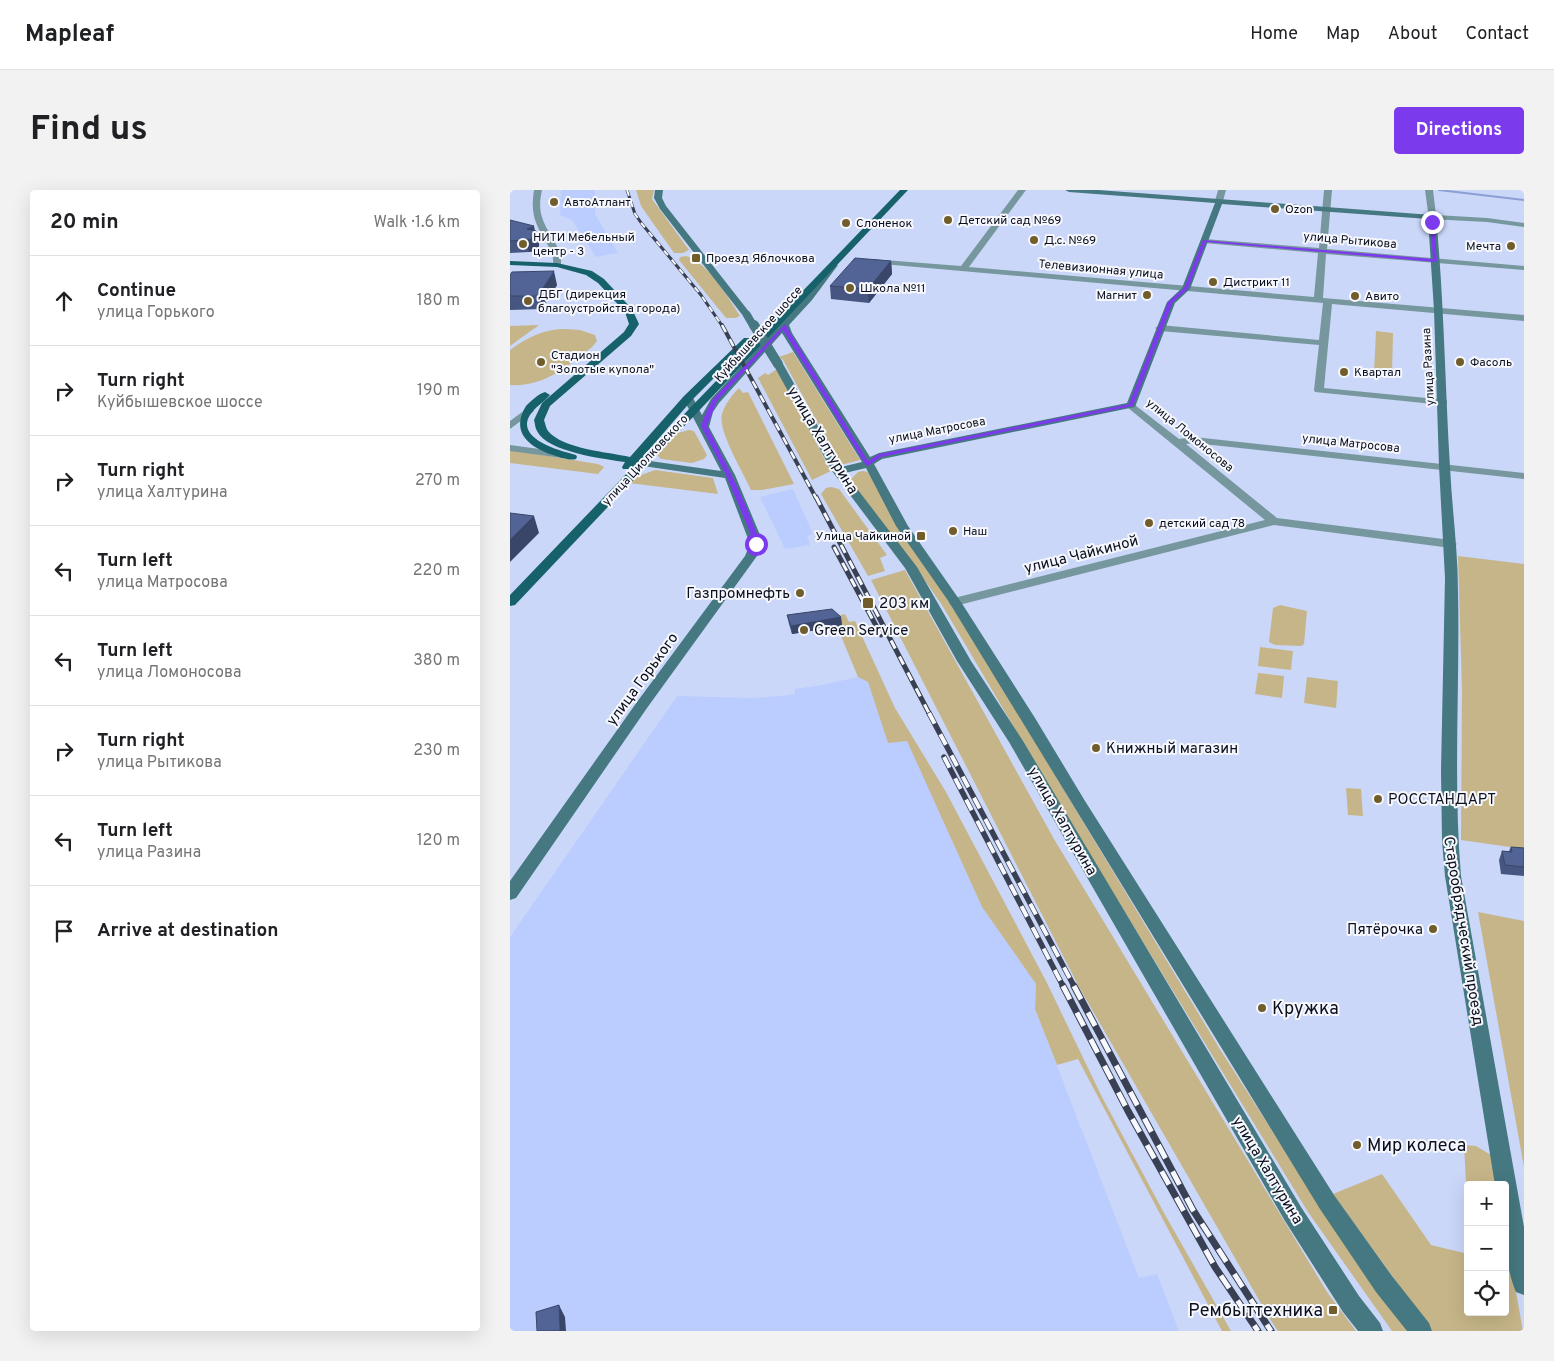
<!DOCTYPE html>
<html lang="en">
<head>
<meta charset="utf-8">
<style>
  :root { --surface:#fff; --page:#f2f2f2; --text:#202124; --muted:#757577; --line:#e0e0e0; --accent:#7c3aed }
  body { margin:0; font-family:Overpass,sans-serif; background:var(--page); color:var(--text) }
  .controls { position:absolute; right:15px; bottom:15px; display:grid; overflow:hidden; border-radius:5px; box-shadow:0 5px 20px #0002 }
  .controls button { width:45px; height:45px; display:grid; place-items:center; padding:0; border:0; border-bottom:1px solid var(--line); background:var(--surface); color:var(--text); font:25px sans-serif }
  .stop { position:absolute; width:15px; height:15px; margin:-11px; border:4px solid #7c3aed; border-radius:50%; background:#fff }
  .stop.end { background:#7c3aed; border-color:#fff; box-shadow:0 1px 5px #0008 }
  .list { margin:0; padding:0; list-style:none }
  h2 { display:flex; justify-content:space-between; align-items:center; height:65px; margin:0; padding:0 20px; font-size:21px }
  h2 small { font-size:16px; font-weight:400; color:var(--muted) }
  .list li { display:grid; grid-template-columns:32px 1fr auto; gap:15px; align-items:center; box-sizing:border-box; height:90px; padding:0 20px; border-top:1px solid var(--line) }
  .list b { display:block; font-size:19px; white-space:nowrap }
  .list p { margin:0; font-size:16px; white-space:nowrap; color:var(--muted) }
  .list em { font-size:16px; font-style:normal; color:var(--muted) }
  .icon { flex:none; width:28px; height:28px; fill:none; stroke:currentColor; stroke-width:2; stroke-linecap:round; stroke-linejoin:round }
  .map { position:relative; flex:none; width:1014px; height:1141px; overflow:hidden; border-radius:5px }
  header { display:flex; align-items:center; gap:30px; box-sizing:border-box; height:70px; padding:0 25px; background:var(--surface); border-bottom:1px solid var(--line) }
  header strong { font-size:24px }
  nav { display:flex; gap:28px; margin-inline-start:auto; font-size:18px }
  .intro { display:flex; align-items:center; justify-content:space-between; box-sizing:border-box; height:120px; padding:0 30px }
  h1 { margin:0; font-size:35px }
  .button { padding:12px 22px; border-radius:5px; background:var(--accent); color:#fff; font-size:18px; font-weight:700 }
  main { display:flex; gap:30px; padding:0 30px }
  aside { flex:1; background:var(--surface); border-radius:5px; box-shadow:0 5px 20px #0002 }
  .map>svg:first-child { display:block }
</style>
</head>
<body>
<header>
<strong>Mapleaf</strong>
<nav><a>Home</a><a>Map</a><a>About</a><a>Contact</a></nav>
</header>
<div class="intro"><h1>Find us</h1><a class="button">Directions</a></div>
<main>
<aside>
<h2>20 min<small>Walk · 1.6 km</small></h2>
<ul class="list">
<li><svg class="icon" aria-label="ahead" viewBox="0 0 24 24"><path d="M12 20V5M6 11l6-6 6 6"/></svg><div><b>Continue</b><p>улица Горького</p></div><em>180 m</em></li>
<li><svg class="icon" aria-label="right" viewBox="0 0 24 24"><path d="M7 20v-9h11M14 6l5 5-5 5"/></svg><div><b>Turn right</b><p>Куйбышевское шоссе</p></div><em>190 m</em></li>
<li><svg class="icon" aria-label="right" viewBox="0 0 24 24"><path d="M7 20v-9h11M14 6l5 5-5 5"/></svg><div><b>Turn right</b><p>улица Халтурина</p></div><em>270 m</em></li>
<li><svg class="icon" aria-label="left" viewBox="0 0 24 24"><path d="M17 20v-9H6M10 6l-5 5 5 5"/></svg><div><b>Turn left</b><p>улица Матросова</p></div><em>220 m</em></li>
<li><svg class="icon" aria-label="left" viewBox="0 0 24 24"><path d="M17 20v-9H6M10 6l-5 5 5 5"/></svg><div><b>Turn left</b><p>улица Ломоносова</p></div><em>380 m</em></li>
<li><svg class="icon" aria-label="right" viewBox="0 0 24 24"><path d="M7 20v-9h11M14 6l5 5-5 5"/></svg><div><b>Turn right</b><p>улица Рытикова</p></div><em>230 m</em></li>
<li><svg class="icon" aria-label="left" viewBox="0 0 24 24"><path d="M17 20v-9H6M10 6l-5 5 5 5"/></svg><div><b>Turn left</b><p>улица Разина</p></div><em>120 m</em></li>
<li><svg class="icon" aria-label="arrive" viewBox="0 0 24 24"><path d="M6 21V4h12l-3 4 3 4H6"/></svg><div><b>Arrive at destination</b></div></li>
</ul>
</aside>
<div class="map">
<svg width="1014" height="1141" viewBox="0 0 1014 1141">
  <rect width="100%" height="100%" fill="#cad7f9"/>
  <!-- built -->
  <path fill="#bbcdff" d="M51,0H85V24L108,63L86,67L62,30L50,25Z
    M283,299L303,344L297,346L300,355L275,359L250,307Z
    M348,487L358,492L378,553L397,550L472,717L526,794L525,819L629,1088L647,1084L669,1141H0V747L167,506L242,508L271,506L285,504V499L312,495Z"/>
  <!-- green -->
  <path fill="#c6b588" d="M126,0H144L142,9L179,60L173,63H164L131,16Z
    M176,66C197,72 218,107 230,126L225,128H216L169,70L170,67Z
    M29,135L0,156V136Z
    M56,139L70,140L85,145L87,151L82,157C57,177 34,197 0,195V160C18,147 33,139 56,139Z
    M866,141L883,143L882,185L864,183Z
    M283,162L350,270L331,275L273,170L269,167Z
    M267,179L321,281L302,290L248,188L255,183L258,185Z
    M229,198L233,203L238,202L284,294L252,300H241C234,284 207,240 212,224C215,214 222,205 229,198Z
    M179,240L184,241L197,265L194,269L182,273L151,269L148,266V262L168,243Z
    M0,260L88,274L94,277L88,284L0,273Z
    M145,280L203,288L208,304L119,293L126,287Z
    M353,281L358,282L439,409L711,861L811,1017L898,1141H882L798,1022L567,644L432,415L404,375L340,290L348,282Z
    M321,297L329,299L377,365L370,368L375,381L358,386L311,304L316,298Z
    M948,366L1014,374V659L951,650L952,501Z
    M395,380L544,649L817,1102L846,1141H768L760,1129L569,797L361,390Z
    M770,415L797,421L794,454L791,456L765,455L759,452L763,418Z
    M335,424L339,432L345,431L385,518L436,602L536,791L592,907L654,1023L721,1141H712L568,869L547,875L525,819L526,794L472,717L397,551L378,553L358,492L348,487L331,446V436L323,427Z
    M750,457L783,461L781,480L748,476Z
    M748,483L774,486L772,508L745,504Z
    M797,487L828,491L826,518L794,513Z
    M836,598L851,599L853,626L838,625Z
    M968,722L1014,731V977Z
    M954,955L966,956L981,965L987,995H958V1030Z
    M872,984L921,1055L958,1064V1122H995V1073L1001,1074L1013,1141H922L823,1004Z"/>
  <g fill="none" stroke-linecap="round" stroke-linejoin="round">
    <!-- stream -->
    <path stroke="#8b9fd5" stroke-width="2" d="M929,0L1014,10"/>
    <!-- street -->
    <path fill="#76979d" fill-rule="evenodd" d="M24,0H32C30,9 29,18 32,27C36,43 56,61 50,77L43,75C45,60 32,49 27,35C22,24 22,12 24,0Z
      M508,0H516L459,77L804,107L808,63L694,53L690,51L694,49L809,58L814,0H822L817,59L1014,76V80L816,64L813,108L1014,125V131L822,114L814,198L937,210V214L933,215L805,202L804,200L809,155L650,141L645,138L650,135L809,150L813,113L361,73L357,71L361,69L451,76Z
      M708,0H716L713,11L709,13L705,11Z
      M915,0H923L926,25L977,28L1014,33V37L977,32L919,29Z
      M621,212L669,249L684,247L1014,283V289L684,253L676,254L767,328L941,350L947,354L941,358L764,335L445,416L440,415L439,412L440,409L755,330L617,217V213Z
      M19,217L24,220L23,222L0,239V231Z
      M0,255L52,262L57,265L52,268L0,261Z"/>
    <!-- secondary -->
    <path fill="#457880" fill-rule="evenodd" d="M145,0H153L152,8L156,16L240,123V127H234L150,19L144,8Z
      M555,0H588L922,25L926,27C934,110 935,194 940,277C942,319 948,360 948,402C950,497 943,591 951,686L1014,1037V1105L1006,1102C992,1069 995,1030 995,995H985L935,686L932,651L931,580L935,388L929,276L924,120L918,29L712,14L680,99L665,113L625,217L372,269L364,274L398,336L451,412L525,528L575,611L824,1005L882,1086L919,1133L922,1141H897L866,1102L810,1019L439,412L386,336L356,278L335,283L407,377L461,471L513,551L791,1017L849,1106L870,1133L873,1141H848L833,1122L775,1031L499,552L447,471L395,378L322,281L263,174L265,172H271L273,174L331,277L352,272L272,143L209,213L203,222L199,237L225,285L250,345L252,354L247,366L137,518L6,708L0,710V691L127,512L235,366L240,354L215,288L133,276L128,273L133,270L211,281L173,208L178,205L182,206L192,225L201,209L296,106L321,73L328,75L302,110L279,135L282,143L360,267L369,263L617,213L657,112L672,98L705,13L559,2Z"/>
    <!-- primary -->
    <path fill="#17616b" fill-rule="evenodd" d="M390,0H398L5,415L0,416V405L121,279H113L112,277L115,272C94,269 37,262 27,241C25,238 25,233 24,230L32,213L114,142L119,134L115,122L88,93L76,85L47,77L0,75V71L47,73L82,81L94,89L122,119L129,134L121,146L40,216L34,230C35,233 36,238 38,241C53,259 98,262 120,267L174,206L234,148H240L242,150L182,210L131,269Z
      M35,202L40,205C34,212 25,217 20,225C5,249 50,261 66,265L67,267L66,269C59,271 50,267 43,265C19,257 0,242 16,216C21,211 28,204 35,202Z"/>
    <!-- rail-far4 casing -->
    <g stroke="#394053" stroke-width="3">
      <path id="rail-far4" d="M117,0L125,24L132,34L191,105L213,137"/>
    </g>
    <!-- rail-far3 casing -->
    <g stroke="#394053" stroke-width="4">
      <path id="rail-far3" d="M212,135L306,308"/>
    </g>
    <!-- rail-far2 casing -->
    <g stroke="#394053" stroke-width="5">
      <path id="rail-far2" d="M306,307L420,525
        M324,357L371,445"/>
    </g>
    <!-- rail-far1 casing -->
    <g stroke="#394053" stroke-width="5.5">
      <path id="rail-far1" d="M419,523L565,798
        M434,567L554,798"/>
    </g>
    <!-- rail casing -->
    <g stroke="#394053" stroke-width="7">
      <path id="rail" d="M553,796L618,921L705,1077L748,1141
        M564,796L683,1020L761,1141"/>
    </g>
    <!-- rail-far4 -->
    <use href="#rail-far4" stroke="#f6f8fd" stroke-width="2" stroke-dasharray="6" stroke-linecap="butt"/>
    <!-- rail-far3 -->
    <use href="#rail-far3" stroke="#f6f8fd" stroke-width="2.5" stroke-dasharray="8" stroke-linecap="butt"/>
    <!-- rail-far2 -->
    <use href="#rail-far2" stroke="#f6f8fd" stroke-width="3" stroke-dasharray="9" stroke-linecap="butt"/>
    <!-- rail-far1 -->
    <use href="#rail-far1" stroke="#f6f8fd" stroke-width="4" stroke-dasharray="12" stroke-linecap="butt"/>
    <!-- rail -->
    <use href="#rail" stroke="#f6f8fd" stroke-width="5" stroke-dasharray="15" stroke-linecap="butt"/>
    <!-- secondary-bridge-far1 -->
    <path stroke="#457880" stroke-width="8" d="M237,125L244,137"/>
    <!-- secondary-bridge -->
    <path stroke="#457880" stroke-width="10" d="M244,135L268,174"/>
  </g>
  <!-- wall -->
  <path fill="#475681" d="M0,30L25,40L29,52V60L19,62L0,63Z
    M381,71L382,84L359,113L321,109L320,96Z
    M0,85L47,95L32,119L0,120Z
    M277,425L331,427L332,436L282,444L279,434Z
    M1001,657L1014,658V686L991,684L989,670L992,661H999Z"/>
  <!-- shaded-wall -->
  <path fill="#394669" d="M24,36L26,46V41L29,52V60L19,62L15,50L17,39Z
    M381,71L382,84L359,113L358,99Z
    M44,81L47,95L32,119L28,106Z
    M24,326L29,343L0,372V350Z
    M331,427L332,436L282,444L281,436Z
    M49,1115L55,1127L56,1141H50Z"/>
  <!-- building -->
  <path fill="#526496" stroke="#394669" d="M0,30L24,36L17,39L26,41V48L15,50L0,51Z
    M345,68L381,71L358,99L320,96Z
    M44,81L28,106H0V85L2,82Z
    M0,323L24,326L0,350Z
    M322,419L331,427L281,436L277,425Z
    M1001,657L1014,658V677L995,675L992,661L1002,662Z
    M49,1115L50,1141H27L26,1122Z"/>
  <!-- route -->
  <path fill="#7c3aed" d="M922,30L924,32L927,71L925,72L696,52L678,99L663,112L623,216L371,267L358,276L355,274L273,140L207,211L197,236C207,257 251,338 248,356L243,354L241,345L216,285L191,236L196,222L203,209L275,134L358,271L369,264L619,214L658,112L674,98L693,50L923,69L920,32Z"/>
  <!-- markers -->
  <g fill="#705d2b" stroke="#f6f8fd" stroke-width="2">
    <circle cx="44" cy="12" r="5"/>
    <circle cx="765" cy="19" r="5"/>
    <circle cx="438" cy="30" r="5"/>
    <circle cx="336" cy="33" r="5"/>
    <circle cx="524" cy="50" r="5"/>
    <circle cx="13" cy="54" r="5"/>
    <circle cx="1001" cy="56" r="5"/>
    <rect x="181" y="63" width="10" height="10" rx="2.5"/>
    <circle cx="703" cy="92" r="5"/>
    <circle cx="340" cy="98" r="5"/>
    <circle cx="637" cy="105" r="5"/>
    <circle cx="845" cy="106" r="5"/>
    <circle cx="18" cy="111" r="5"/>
    <circle cx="31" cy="172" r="5"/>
    <circle cx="950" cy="172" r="5"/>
    <circle cx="834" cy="182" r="5"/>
    <circle cx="639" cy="333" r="5"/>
    <circle cx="443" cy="341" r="5"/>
    <rect x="406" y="341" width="10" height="10" rx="2.5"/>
    <circle cx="290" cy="403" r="5"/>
    <rect x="352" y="407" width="12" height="12" rx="2.5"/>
    <circle cx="294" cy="440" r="5"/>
    <circle cx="586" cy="558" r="5"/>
    <circle cx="868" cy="609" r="5"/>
    <circle cx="923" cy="739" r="5"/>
    <circle cx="752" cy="818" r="5"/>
    <circle cx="847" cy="955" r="5"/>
    <rect x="818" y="1115" width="10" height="10" rx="2.5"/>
  </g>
  <g text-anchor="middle" stroke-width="4" stroke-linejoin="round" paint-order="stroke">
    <!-- far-poi labels -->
    <g font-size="12" fill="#0b0f1e" stroke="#f6f8fd" text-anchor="start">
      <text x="54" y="16">АвтоАтлант</text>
      <text x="775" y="23">Ozon</text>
      <text x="448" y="34">Детский сад №69</text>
      <text x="346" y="37">Слоненок</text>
      <text x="23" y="51">НИТИ Мебельный<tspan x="23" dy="14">центр - 3</tspan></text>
      <text x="534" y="54">Д.с. №69</text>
      <text x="991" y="60" text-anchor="end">Мечта</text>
      <text x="196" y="72">Проезд Яблочкова</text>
      <text x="713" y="96">Дистрикт 11</text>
      <text x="350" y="102">Школа №11</text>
      <text x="28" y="108">ДБГ (дирекция<tspan x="28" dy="14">благоустройства города)</tspan></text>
      <text x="627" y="109" text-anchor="end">Магнит</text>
      <text x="855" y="110">Авито</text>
      <text x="41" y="169">Стадион<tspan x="41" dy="14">"Золотые купола"</tspan></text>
      <text x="960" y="176">Фасоль</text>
      <text x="844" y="186">Квартал</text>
      <text x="649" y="337">детский сад 78</text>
      <text x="453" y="345">Наш</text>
      <text x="401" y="350" text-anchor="end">Улица Чайкиной</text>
    </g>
    <!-- far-street labels -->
    <g font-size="12" fill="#0b0f1e" stroke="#f6f8fd">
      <text transform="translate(840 50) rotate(5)" y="4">улица Рытикова</text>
      <text transform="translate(591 79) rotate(5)" y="4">Телевизионная улица</text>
      <text transform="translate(248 144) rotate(-48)" y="4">Куйбышевское шоссе</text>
      <text transform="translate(918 177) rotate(-93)" y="4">улица Разина</text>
      <text transform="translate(427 240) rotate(-11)" y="4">улица Матросова</text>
      <text transform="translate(680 245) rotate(39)" y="4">улица Ломоносова</text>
      <text transform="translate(841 253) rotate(6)" y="4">улица Матросова</text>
      <text transform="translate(135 270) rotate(-47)" y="4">улица Циолковского</text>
    </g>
    <!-- street labels -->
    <g font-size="15" fill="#0b0f1e" stroke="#f6f8fd">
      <text transform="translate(313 250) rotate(59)" y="5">улица Халтурина</text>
      <text transform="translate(571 364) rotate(-14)" y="5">улица Чайкиной</text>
      <text transform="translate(132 489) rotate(-54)" y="5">улица Горького</text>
      <text transform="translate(553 631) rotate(60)" y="5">улица Халтурина</text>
      <text transform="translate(954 741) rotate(81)" y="5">Старообрядческий проезд</text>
      <text transform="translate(758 980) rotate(59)" y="5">улица Халтурина</text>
    </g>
    <!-- poi labels -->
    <g font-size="15" fill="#0b0f1e" stroke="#f6f8fd" text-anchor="start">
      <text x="280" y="408" text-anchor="end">Газпромнефть</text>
      <text x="369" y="418">203 км</text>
      <text x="304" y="445">Green Service</text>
      <text x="596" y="563">Книжный магазин</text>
      <text x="878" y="614">РОССТАНДАРТ</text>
      <text x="913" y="744" text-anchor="end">Пятёрочка</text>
    </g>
    <!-- near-poi labels -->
    <g font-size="18" fill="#0b0f1e" stroke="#f6f8fd" text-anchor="start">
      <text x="762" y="824">Кружка</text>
      <text x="857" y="961">Мир колеса</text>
      <text x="813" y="1126" text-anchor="end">Рембыттехника</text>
    </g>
  </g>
</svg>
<div class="controls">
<button>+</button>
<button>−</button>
<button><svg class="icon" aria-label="locate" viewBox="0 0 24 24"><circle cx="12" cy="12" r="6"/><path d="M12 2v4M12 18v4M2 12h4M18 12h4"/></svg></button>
</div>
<div class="stop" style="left:246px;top:354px"></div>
<div class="stop end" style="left:922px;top:32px"></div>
</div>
</main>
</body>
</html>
